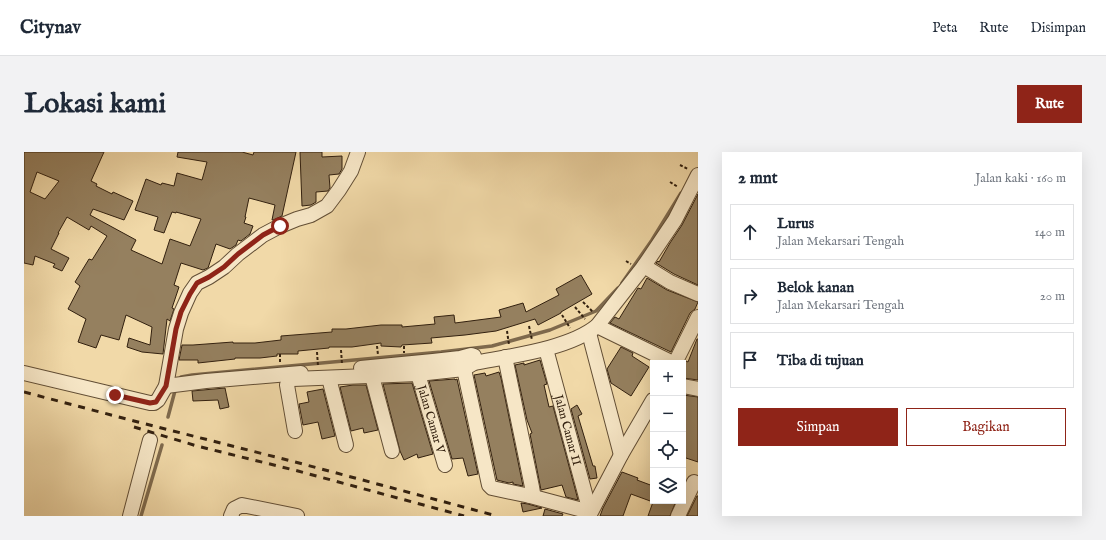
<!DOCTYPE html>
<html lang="id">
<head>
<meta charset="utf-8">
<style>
  :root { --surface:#fff; --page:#f2f2f3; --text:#1f2937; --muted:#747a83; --line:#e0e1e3; --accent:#8f2418 }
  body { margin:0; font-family:"IM FELL English",serif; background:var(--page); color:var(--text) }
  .controls { position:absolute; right:12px; bottom:12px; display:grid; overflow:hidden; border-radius:0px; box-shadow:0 4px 16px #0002 }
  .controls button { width:36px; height:36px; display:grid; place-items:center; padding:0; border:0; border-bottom:1px solid var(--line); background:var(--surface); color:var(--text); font:20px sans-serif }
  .stop { position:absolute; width:12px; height:12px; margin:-9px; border:3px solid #8f2418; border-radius:50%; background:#fff }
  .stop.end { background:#8f2418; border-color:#fff; box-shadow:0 1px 4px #0008 }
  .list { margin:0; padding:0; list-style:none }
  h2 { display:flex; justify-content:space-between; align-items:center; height:52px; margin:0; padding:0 16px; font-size:17px }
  h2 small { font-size:13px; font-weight:400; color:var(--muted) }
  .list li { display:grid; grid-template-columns:26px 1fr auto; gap:12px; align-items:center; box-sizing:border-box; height:56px; margin:0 8px 8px; padding:0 8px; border:1px solid var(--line); border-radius:0px }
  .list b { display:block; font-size:15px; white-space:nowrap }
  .list p { margin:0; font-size:13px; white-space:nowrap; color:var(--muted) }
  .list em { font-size:13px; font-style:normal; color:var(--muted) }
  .actions { display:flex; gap:8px; padding:12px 16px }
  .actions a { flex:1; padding:9px 0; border:1px solid var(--accent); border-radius:0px; text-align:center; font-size:14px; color:var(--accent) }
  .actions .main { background:var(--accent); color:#fff }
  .icon { flex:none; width:22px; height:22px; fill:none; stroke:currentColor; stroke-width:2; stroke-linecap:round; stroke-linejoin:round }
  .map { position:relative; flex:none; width:674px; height:364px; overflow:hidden; border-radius:0px }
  header { display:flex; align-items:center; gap:24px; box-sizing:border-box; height:56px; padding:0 20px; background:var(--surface); border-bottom:1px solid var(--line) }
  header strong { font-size:19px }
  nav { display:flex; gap:22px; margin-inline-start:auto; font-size:14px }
  .intro { display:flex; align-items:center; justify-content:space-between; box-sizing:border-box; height:96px; padding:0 24px }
  h1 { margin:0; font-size:28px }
  .button { padding:10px 18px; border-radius:0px; background:var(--accent); color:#fff; font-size:14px; font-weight:700 }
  main { display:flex; gap:24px; padding:0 24px }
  aside { flex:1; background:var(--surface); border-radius:0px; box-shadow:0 4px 16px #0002 }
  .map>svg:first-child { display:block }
</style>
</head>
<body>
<header>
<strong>Citynav</strong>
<nav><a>Peta</a><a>Rute</a><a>Disimpan</a></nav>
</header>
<div class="intro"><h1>Lokasi kami</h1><a class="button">Rute</a></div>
<main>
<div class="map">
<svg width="674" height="364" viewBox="0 0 674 364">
  <rect width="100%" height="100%" fill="#f1d9a8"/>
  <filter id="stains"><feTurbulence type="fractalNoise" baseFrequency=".005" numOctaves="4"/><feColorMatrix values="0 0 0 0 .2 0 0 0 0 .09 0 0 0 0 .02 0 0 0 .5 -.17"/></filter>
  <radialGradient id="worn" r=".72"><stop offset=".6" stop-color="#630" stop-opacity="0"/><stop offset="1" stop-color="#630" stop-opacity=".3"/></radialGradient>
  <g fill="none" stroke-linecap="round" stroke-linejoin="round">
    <!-- stream -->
    <path stroke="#7e694c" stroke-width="3.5" d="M598,131L628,88L657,41
      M155,228L157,225L168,223L417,200L468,194L526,178L572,159L594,136
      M144,265L152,235
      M117,364L138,293"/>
  </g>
  <!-- building -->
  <path fill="#95805f" stroke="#32200f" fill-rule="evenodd" d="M0,0H80L67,29L73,32L72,34L88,42L89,40L109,49L100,68L69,57L66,63L112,88L107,98L138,112L146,87L166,94L177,67L152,60V61L148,60L140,81L130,78L134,65L111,58L122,27L137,33L138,31L150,34L153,21L178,28L183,10L153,5L154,0H218L229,3L230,0H272L258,64L249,68H248L251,53L225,46L221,65H222L220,71L229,74L226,82L217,89L214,88L212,93L206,97L192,92L184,116L179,118L157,111L150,133L155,135L148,156L150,157L146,169L143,167L139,202L118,200L103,195L105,186L126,193L128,175L102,163L95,188L77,183L72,196L54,190L62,167L44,157L56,134L51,130L65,107L68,108L83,84L67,74L65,78L43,65L34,81H35L27,97L45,106L38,119L29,115L31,112L11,104L9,113L0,111ZM13,20L35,29L21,47L6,40Z
    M276,0H298V5L318,4V17L315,22L305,23L306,36L304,39L292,40V50L287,53L278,54Z
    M674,42V133L650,122L632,111L634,109L635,110L646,91L658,73Z
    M557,123L568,142L537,160V161L514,173L511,167L472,179L441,183L407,186L408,191L378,193L377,195L357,194V191L328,195H305V196L274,199V202H253V204L236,206H211V207L174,211V208H155L158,193H169L209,190V191H231L257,188V184L308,180V177H322L357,173H378V175L411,172L410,165L430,163L431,171L477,165L475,158L499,151L502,160L535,143L532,137Z
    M623,126L643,138L674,150L671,157L666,161L647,200L586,171L591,165L595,167L614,136L617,137Z
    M673,187H674V228L659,226V214L662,209L664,210Z
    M597,195L609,201L608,204L625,215L607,244L587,231L583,217Z
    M516,208L523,232L520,233L525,255L529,254L554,348L542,345L538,333L517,338L506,282L508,281L503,268L491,213L500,211V213Z
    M475,220L477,226L499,334L489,332V330L485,331L473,328L450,223L461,221L462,224Z
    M431,227V228L433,227L454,322L444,324L439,306L428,307L405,229Z
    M388,231L409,302L394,306L393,302L380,308L376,299L359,232Z
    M329,233H342L354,278L340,281L339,276L327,279L316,235Z
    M201,236L205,255L196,257L194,248L169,249L168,239Z
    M299,237L311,284L298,287L294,270L279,273L275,252L285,250L283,240Z
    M659,243L674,245V310L659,305Z
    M553,253L558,262L554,264L569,314H571L573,326L566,327L547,257Z
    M598,320L614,326L613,328L629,334V350L652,349L646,364H624L629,350L607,342L599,364H576L579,356Z
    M673,344H674V364H663Z
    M497,351L504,352L518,356L499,360Z
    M521,357L539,362L538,364H519Z"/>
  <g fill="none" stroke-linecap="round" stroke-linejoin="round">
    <!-- minor casing -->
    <g stroke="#624e35" stroke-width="16">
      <g id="minor">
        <path d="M620,114L646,130L674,142"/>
        <path d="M573,174L649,211"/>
        <path d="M565,181L597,303"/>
        <path id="s1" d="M522,197L566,360"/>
        <path d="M651,211L674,165"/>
        <path d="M337,216L409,209L436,206L447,203L450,204L451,208L450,211"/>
        <path d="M440,217L465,333L468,336L506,344L509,341L508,335L481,205"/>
        <path d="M0,221L126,251H130L134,248L142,234L152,177L157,161L166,141L173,131L185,125L200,115L214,102L239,83L256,74L273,67L287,63L303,54L315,38L327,19L334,0"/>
        <path id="s2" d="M394,222L421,313"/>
        <path d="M348,224L368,299"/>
        <path d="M305,226L322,293"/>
        <path d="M142,234L182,229L277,221"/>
        <path d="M659,234L674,237"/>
        <path d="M271,279L263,233L265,229L269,227L394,222L440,217L450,211C486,204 545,197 573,174L620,114L651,68L674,23"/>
        <path d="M506,344L566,360"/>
        <path d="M106,364L126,288"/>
        <path d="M207,364L210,357L218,353L273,364"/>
        <path d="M565,364L597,303L629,248"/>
        <path d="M654,364L670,330"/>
      </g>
    </g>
    <!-- path -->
    <path stroke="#32200f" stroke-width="2" stroke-dasharray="3 2" stroke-linecap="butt" d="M656,13L664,17
      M646,30L654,35
      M602,109L607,112
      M559,150L569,160
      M551,155L561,167
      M538,163L546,176
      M505,174L508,188
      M483,179L485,193
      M353,194L354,203
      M380,194V201
      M317,198L318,212
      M293,200L294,214
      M256,202V211"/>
    <!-- minor -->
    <use href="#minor" stroke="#f6e6c6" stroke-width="14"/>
    <!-- rail -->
    <path stroke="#32200f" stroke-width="3" stroke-dasharray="7 7" stroke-linecap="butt" d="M0,240L110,269L275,311L473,364
      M110,275L173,294L274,319L440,364"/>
  </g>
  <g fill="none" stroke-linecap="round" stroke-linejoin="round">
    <!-- route -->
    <path stroke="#8f2418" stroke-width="5" d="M91,243L126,251L132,250L142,234L152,177L157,160L166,142L173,131L185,125L200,115L214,102L239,83L256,74"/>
  </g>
  <g text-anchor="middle" stroke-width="3.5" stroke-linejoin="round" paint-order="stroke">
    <!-- street labels -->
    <g font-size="12" fill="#32200f" stroke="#f6e6c6">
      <text dy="4" stroke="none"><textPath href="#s2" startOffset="47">Jalan Camar V</textPath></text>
      <text dy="4" stroke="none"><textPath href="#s1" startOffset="84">Jalan Camar II</textPath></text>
    </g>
  </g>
  <rect width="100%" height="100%" filter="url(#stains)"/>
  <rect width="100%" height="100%" fill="url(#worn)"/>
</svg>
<div class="controls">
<button>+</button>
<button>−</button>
<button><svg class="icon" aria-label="locate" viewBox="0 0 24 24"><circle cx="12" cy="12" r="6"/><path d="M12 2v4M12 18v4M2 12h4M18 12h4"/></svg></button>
<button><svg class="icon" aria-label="layers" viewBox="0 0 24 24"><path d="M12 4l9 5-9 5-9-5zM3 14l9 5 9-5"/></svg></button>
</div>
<div class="stop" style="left:256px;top:74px"></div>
<div class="stop end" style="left:91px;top:243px"></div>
</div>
<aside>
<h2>2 mnt<small>Jalan kaki · 160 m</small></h2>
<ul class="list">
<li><svg class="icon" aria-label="ahead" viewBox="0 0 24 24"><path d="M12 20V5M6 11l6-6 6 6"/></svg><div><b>Lurus</b><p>Jalan Mekarsari Tengah</p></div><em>140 m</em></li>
<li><svg class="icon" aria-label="right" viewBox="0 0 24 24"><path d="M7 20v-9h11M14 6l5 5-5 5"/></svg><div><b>Belok kanan</b><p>Jalan Mekarsari Tengah</p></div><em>20 m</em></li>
<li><svg class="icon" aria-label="arrive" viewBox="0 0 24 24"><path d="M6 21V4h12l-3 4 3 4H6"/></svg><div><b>Tiba di tujuan</b></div></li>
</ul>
<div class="actions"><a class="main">Simpan</a><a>Bagikan</a></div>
</aside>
</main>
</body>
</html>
